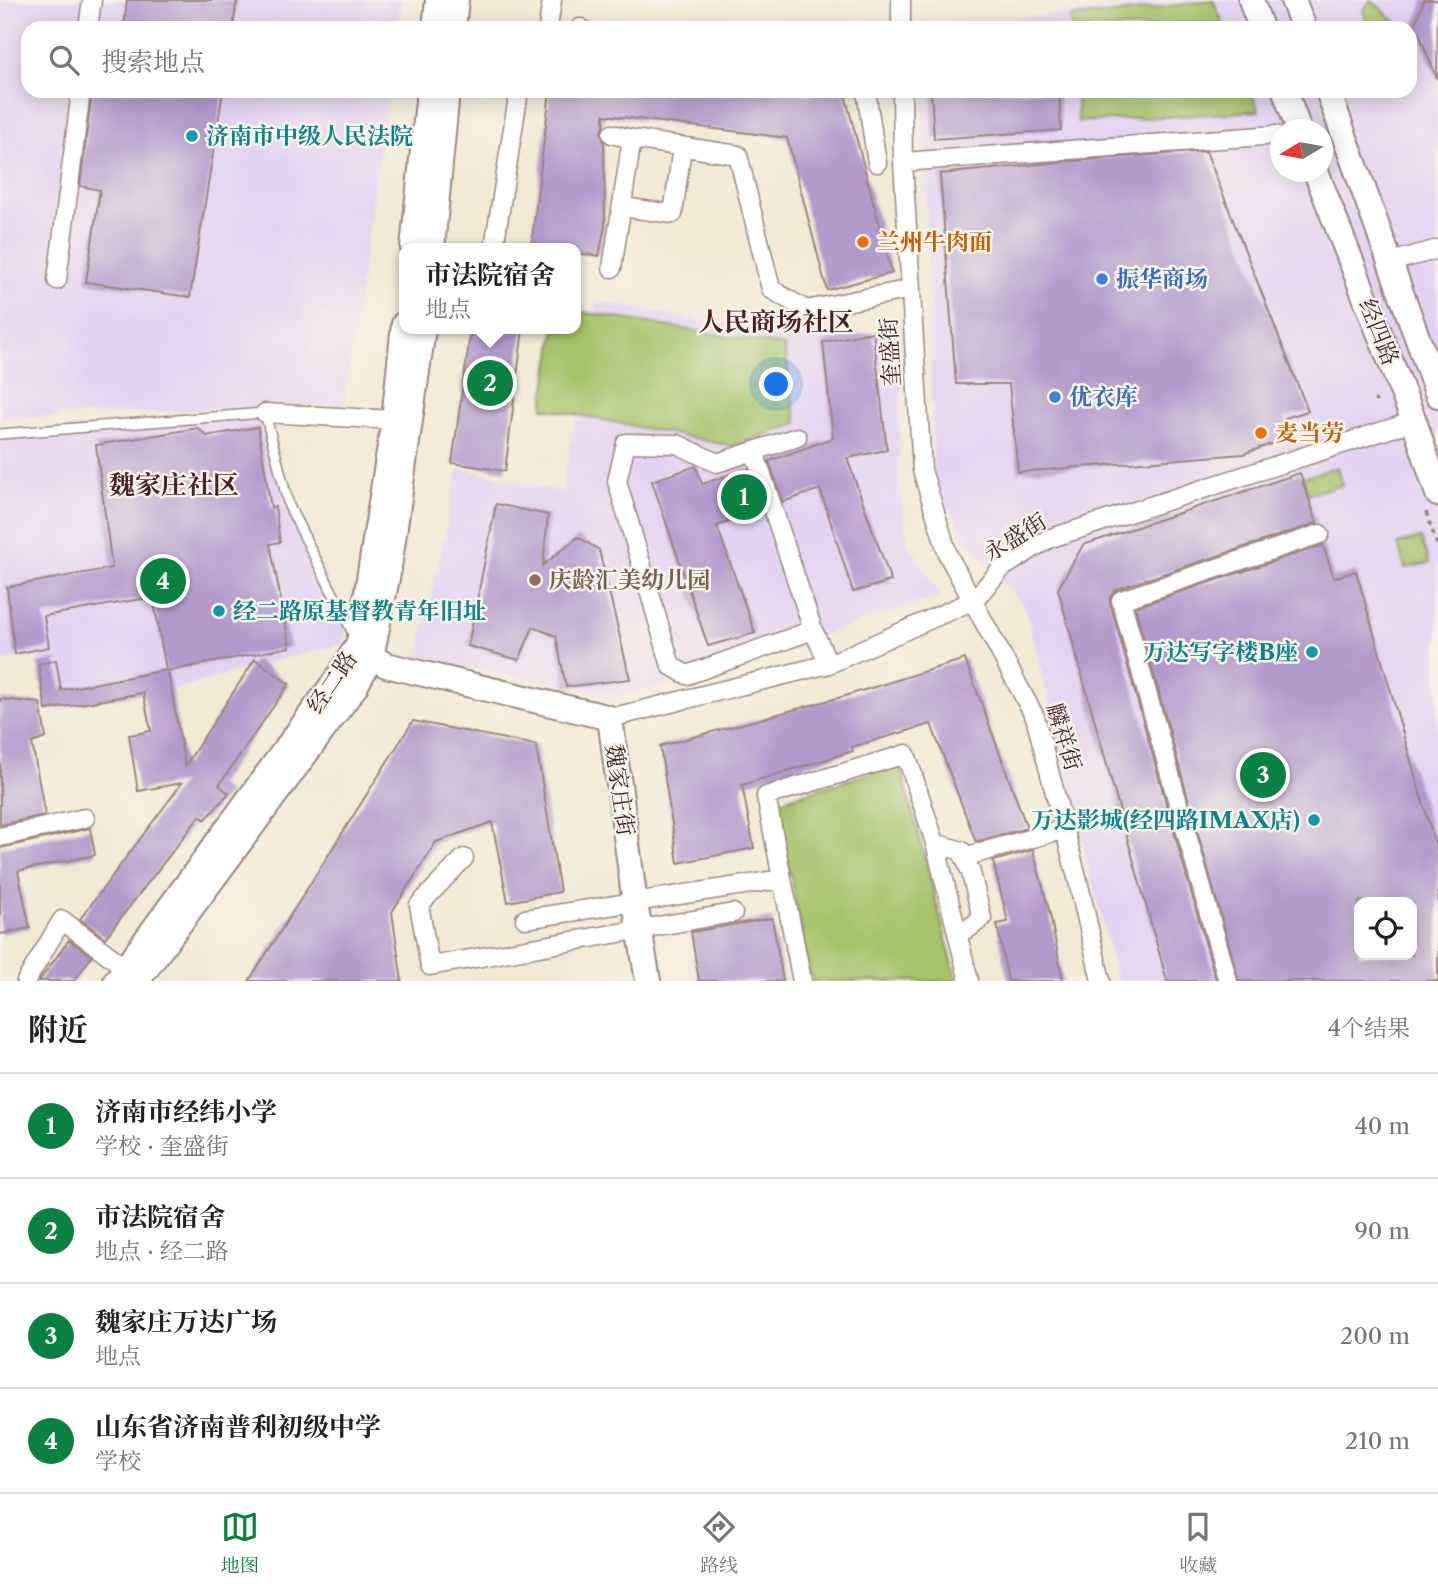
<!DOCTYPE html>
<html lang="zh">
<head>
<meta charset="utf-8">
<style>
  :root { --surface:#fff; --page:#f2f2f2; --text:#222; --muted:#767676; --line:#e0e0e0; --accent:#0b8043 }
  body { margin:0; font-family:"Libre Caslon Text","Noto Serif SC",serif; background:var(--page); color:var(--text) }
  .controls { position:absolute; right:21px; bottom:21px; display:grid; overflow:hidden; border-radius:14px; box-shadow:0 4px 18px #0003 }
  .controls button { width:63px; height:63px; display:grid; place-items:center; padding:0; border:0; border-bottom:2px solid var(--line); background:var(--surface); color:var(--text); font:35px sans-serif }
  .compass { position:absolute; left:1270px; top:119px; width:63px; height:63px; border-radius:50%; background:var(--surface); box-shadow:0 4px 18px #0003; rotate:260deg }
  .you { position:absolute; left:777px; top:385px; width:24px; height:24px; margin:-18px; border:5px solid #fff; border-radius:50%; background:#1a73e8; box-shadow:0 0 0 10px #1a73e833 }
  .badge { display:grid; place-items:center; width:46px; height:46px; border-radius:50%; background:var(--accent); color:#fff; font-size:23px; font-weight:700 }
  .pin { position:absolute; translate:-50% -50%; border:4px solid #fff; box-shadow:0 2px 7px #0006 }
  .popup { position:absolute; left:399px; top:243px; width:182px; height:91px; box-sizing:border-box; display:grid; place-content:center; border-radius:14px; background:var(--surface); filter:drop-shadow(0 2px 5px #0005); font-size:23px; white-space:nowrap; color:var(--muted) }
  .popup b { font-size:26px; color:var(--text) }
  .popup::after { content:''; position:absolute; left:50%; top:100%; margin-left:-14px; border:14px solid transparent; border-top-color:var(--surface) }
  .list { margin:0; padding:0; list-style:none }
  h2 { display:flex; justify-content:space-between; align-items:center; height:91px; margin:0; padding:0 28px; font-size:30px }
  h2 small { font-size:23px; font-weight:400; color:var(--muted) }
  .list li { display:grid; grid-template-columns:46px 1fr auto; gap:21px; align-items:center; box-sizing:border-box; height:105px; padding:0 28px; border-top:2px solid var(--line) }
  .list b { display:block; font-size:26px; white-space:nowrap }
  .list p { margin:0; font-size:23px; white-space:nowrap; color:var(--muted) }
  .list em { font-size:23px; font-style:normal; color:var(--muted) }
  .icon { flex:none; width:38px; height:38px; fill:none; stroke:currentColor; stroke-width:2; stroke-linecap:round; stroke-linejoin:round }
  .map { position:relative; flex:none; width:1438px; height:981px; overflow:hidden }
  .search { position:absolute; background:var(--surface); box-shadow:0 4px 18px #0003; left:21px; right:21px; top:21px; height:77px; display:flex; align-items:center; gap:18px; box-sizing:border-box; padding:0 24px; border-radius:21px; color:var(--muted); font-size:26px }
  .sheet { height:511px; background:var(--surface) }
  nav { display:flex; justify-content:space-around; align-items:center; box-sizing:border-box; height:98px; border-top:2px solid var(--line); background:var(--surface); font-size:19px; color:var(--muted) }
  nav a { display:grid; justify-items:center; gap:4px }
  nav .on { color:var(--accent) }
  .map>svg:first-child { display:block }
</style>
</head>
<body>
<div class="map">
<svg width="1438" height="981" viewBox="0 0 1438 981">
  <rect width="100%" height="100%" fill="#f7f3e8"/>
  <filter id="ink" filterUnits="userSpaceOnUse"><feTurbulence type="fractalNoise" baseFrequency=".0143" numOctaves="2"/><feDisplacementMap in="SourceGraphic" scale="14" xChannelSelector="R" yChannelSelector="G"/><feConvolveMatrix kernelMatrix="1 2 1 2 8 2 1 2 1" color-interpolation-filters="sRGB"/></filter>
  <filter id="wash" filterUnits="userSpaceOnUse"><feTurbulence type="fractalNoise" baseFrequency=".00686" numOctaves="4" result="noise"/><feDisplacementMap in="SourceGraphic" scale="28" xChannelSelector="R" yChannelSelector="G"/><feGaussianBlur stdDeviation="1.57" result="paint"/><feColorMatrix in="noise" values="0 0 0 0 0 0 0 0 0 0 0 0 0 0 0 0 0 1.4 0 .05"/><feComposite in="paint" operator="in"/></filter>
  <g filter="url(#wash)">
    <rect width="100%" height="100%" fill="#f1ead5"/>
    <!-- built -->
    <path fill="#e3d3f2" fill-rule="evenodd" d="M0,0H401L397,28H28V91H388L344,404L0,419Z
      M1200,0H1438V981H1117L1026,609L970,543L934,486L923,91H1410V28L921,27ZM1280,130H1322V172H1280ZM1359,902H1412V955H1359Z
      M596,301L786,336L903,331L898,476L908,543L941,596L668,686L620,696L418,658L459,468L562,492Z
      M265,413L288,500L348,625L341,645L300,654L175,689L46,710L37,655L0,662V434Z"/>
    <!-- green -->
    <path fill="#a6c369" stroke="#78714a" stroke-width="2" d="M1213,0L1225,28H1072L1071,17L1113,14Z
      M1371,0L1398,24L1391,28H1369L1363,11Z
      M1076,91H1251L1259,111L1078,122Z
      M576,311L784,346L797,424L732,446L543,408L555,329H576Z
      M1337,467L1342,485L1309,494L1302,478Z
      M1421,538L1429,563L1405,568L1398,544Z
      M900,764L957,981H811L776,802Z"/>
    <g id="blocks">
      <!-- building -->
      <path fill="#b19acc" fill-rule="evenodd" d="M127,0H237L233,28H124Z
        M1424,0H1438L1437,79L1415,24Z
        M92,91H223L190,297L86,282L100,190L80,186Z
        M550,91H783L812,95L824,91H844L892,273L827,290L787,138L604,115V126L601,132L604,142L605,226L599,256L576,253V248H531Z
        M931,91H1059L1061,130L934,139Z
        M1206,151L1308,411L1285,418L1291,437L1243,454L1018,472L1009,384H956L940,174L1071,161Z
        M471,329H523L505,471L452,463Z
        M873,332L887,450L847,458L891,581L853,592L820,489L783,502L769,461L833,438L823,342Z
        M258,427L271,508L275,507L280,542L270,544L290,647L168,671L185,766L255,659L289,684L219,785L229,793L205,820L200,816L105,938L80,919L182,783L138,791L129,735L151,731L143,693L46,710L38,664L56,660L61,690L166,670L153,597L44,616L49,647L15,654L7,587L112,568L96,445L198,428L207,436Z
        M696,466L702,484L748,469L762,510L717,526L755,633L708,646L652,481Z
        M1300,473L1317,523L1117,589L1110,597V603L1216,981H1167L1058,589L1083,545Z
        M496,504L548,515L543,565L578,537L599,550L630,679L566,687L556,636L533,627L519,660L468,646Z
        M1323,545L1334,578L1356,571L1438,855V981H1239L1135,607ZM1359,902H1412V955H1359Z
        M965,659L1027,828L976,842L931,724L852,747L853,751L742,785L754,848L678,863L660,746L845,696Z
        M0,699L40,703L46,738L32,743L45,815L0,825Z
        M413,721L536,745L560,892L508,902L492,822L436,842L392,912L402,981H249Z
        M90,828L95,855L18,871L30,928L0,934V848Z
        M1033,850L1050,914L1063,981H1008L997,924L1008,922L993,861Z
        M772,918L783,981H699L691,932Z
        M69,940L92,956L74,981H39Z"/>
    </g>
  </g>
  <g filter="url(#ink)">
    <use href="#blocks" fill-opacity="0" stroke="#9e8480" stroke-width="2"/>
    <g fill="none" stroke-linecap="round" stroke-linejoin="round">
      <!-- lane casing -->
      <g stroke="#9e8480" stroke-width="12">
        <path id="lane" d="M0,434L265,413L289,506L355,637"/>
      </g>
      <!-- street casing -->
      <g stroke="#9e8480" stroke-width="21">
        <path id="street" d="M901,0V28
          M88,28L92,0
          M548,28L552,0
          M580,28H581
          M866,91L877,163
          M902,91L903,162L922,470L948,555L1035,717L1078,881L1101,981
          M612,134L632,139
          M903,162L1276,135
          M622,207L673,214L682,147
          M495,241L519,91
          M1391,262L1438,249
          M612,268L632,139L738,155L771,289L806,310L911,289
          M57,280L81,91
          M265,413L394,420
          M797,437L717,463L677,444L626,443L617,481L671,666L687,675L813,630
          M754,451L813,630L829,664
          M610,718L829,664L974,600L1002,568L1048,539L1414,421
          M0,837L85,818
          M935,843L962,851L971,873L982,918L968,929
          M964,857L1065,829
          M464,858L419,905L430,966L733,913
          M525,919L782,879
          M26,981L62,920L114,959L132,976
          M802,981L766,796L906,754L935,843L969,981
          M1228,981L1121,600L1320,534"/>
      </g>
      <!-- secondary casing -->
      <g stroke="#9e8480" stroke-width="28">
        <path id="secondary" d="M1251,0L1261,28
          M1293,0L1304,28
          M435,28L438,0
          M453,28L456,0
          M1285,91L1299,130
          M1328,91L1438,395
          M1316,172L1414,421L1438,494
          M413,248L429,91
          M432,248L447,91
          M371,657L386,665L610,718L635,903L648,981
          M116,981L339,676L359,643L394,420L404,324
          M137,981L355,687L371,657L389,568L423,329"/>
      </g>
      <!-- path -->
      <path stroke="#9e8480" stroke-width="3.5" stroke-dasharray="5 5" stroke-linecap="butt" d="M1374,401L1377,400
        M1426,512L1438,547"/>
      <!-- lane -->
      <use href="#lane" stroke="#fff" stroke-width="9"/>
      <!-- street -->
      <use href="#street" stroke="#fff" stroke-width="18"/>
      <!-- secondary -->
      <use href="#secondary" stroke="#fff" stroke-width="24"/>
    </g>
  </g>
  <!-- markers -->
  <g fill="#0f9aa8" stroke="#f7f3e8" stroke-width="2.5">
    <circle cx="192" cy="136" r="7"/>
    <circle cx="219" cy="611" r="7"/>
    <circle cx="1312" cy="652" r="7"/>
    <circle cx="1314" cy="820" r="7"/>
  </g>
  <g fill="#e8710a" stroke="#f7f3e8" stroke-width="2.5">
    <circle cx="863" cy="242" r="7"/>
    <circle cx="1261" cy="433" r="7"/>
  </g>
  <g fill="#3f7fe0" stroke="#f7f3e8" stroke-width="2.5">
    <circle cx="1102" cy="279" r="7"/>
    <circle cx="1055" cy="397" r="7"/>
  </g>
  <circle fill="#8d6e63" stroke="#f7f3e8" stroke-width="2.5" cx="535" cy="580" r="7"/>
  <g text-anchor="middle" stroke-width="5" stroke-linejoin="round" paint-order="stroke">
    <!-- culture labels -->
    <g font-size="23" font-weight="bold" fill="#0d838f" stroke="#f7f3e8" text-anchor="start">
      <text x="206" y="144">济南市中级人民法院</text>
      <text x="233" y="619">经二路原基督教青年旧址</text>
      <text x="1298" y="660" text-anchor="end">万达写字楼B座</text>
      <text x="1300" y="828" text-anchor="end">万达影城(经四路IMAX店)</text>
    </g>
    <!-- food labels -->
    <g font-size="23" font-weight="bold" fill="#c56008" stroke="#f7f3e8" text-anchor="start">
      <text x="877" y="250">兰州牛肉面</text>
      <text x="1275" y="441">麦当劳</text>
    </g>
    <!-- shop labels -->
    <g font-size="23" font-weight="bold" fill="#366cbe" stroke="#f7f3e8" text-anchor="start">
      <text x="1116" y="287">振华商场</text>
      <text x="1069" y="405">优衣库</text>
    </g>
    <!-- street labels -->
    <g font-size="23" fill="#4a1f2b" stroke="#f7f3e8">
      <text transform="translate(1379 332) rotate(68)" y="8">经四路</text>
      <text transform="translate(890 352) rotate(-93)" y="8">奎盛街</text>
      <text transform="translate(1015 537) rotate(-32)" y="8">永盛街</text>
      <text transform="translate(332 682) rotate(-56)" y="8">经二路</text>
      <text transform="translate(1064 737) rotate(73)" y="8">麟祥街</text>
      <text transform="translate(620 790) rotate(82)" y="8">魏家庄街</text>
    </g>
    <!-- education labels -->
    <g font-size="23" font-weight="bold" fill="#785e54" stroke="#f7f3e8" text-anchor="start">
      <text x="549" y="588">庆龄汇美幼儿园</text>
    </g>
    <!-- quarter labels -->
    <g font-size="26" font-weight="bold" fill="#4a1f2b" stroke="#f7f3e8">
      <text x="776" y="331">人民商场社区</text>
      <text x="174" y="494">魏家庄社区</text>
    </g>
  </g>
</svg>
<div class="controls">
<button><svg class="icon" aria-label="locate" viewBox="0 0 24 24"><circle cx="12" cy="12" r="6"/><path d="M12 2v4M12 18v4M2 12h4M18 12h4"/></svg></button>
</div>
<svg class="compass" viewBox="-18 -18 36 36"><path d="M0-13l5 13h-10z" fill="#e53935"/><path d="M0 13l5-13h-10z" fill="#767676"/></svg>
<div class="you"></div>
<div class="pin badge" style="left:744px;top:497px">1</div>
<div class="pin badge" style="left:490px;top:383px">2</div>
<div class="popup"><b>市法院宿舍</b>地点</div>
<div class="pin badge" style="left:1263px;top:775px">3</div>
<div class="pin badge" style="left:163px;top:581px">4</div>
<div class="search"><svg class="icon" aria-label="search" viewBox="0 0 24 24"><circle cx="10" cy="10" r="6"/><path d="M15 15l6 6"/></svg>搜索地点</div>
</div>
<section class="sheet">
<h2>附近<small>4个结果</small></h2>
<ul class="list">
<li><span class="badge">1</span><div><b>济南市经纬小学</b><p>学校 · 奎盛街</p></div><em>40 m</em></li>
<li><span class="badge">2</span><div><b>市法院宿舍</b><p>地点 · 经二路</p></div><em>90 m</em></li>
<li><span class="badge">3</span><div><b>魏家庄万达广场</b><p>地点</p></div><em>200 m</em></li>
<li><span class="badge">4</span><div><b>山东省济南普利初级中学</b><p>学校</p></div><em>210 m</em></li>
</ul>
</section>
<nav>
<a class="on"><svg class="icon" aria-label="map" viewBox="0 0 24 24"><path d="M3 6l6-2 6 2 6-2v14l-6 2-6-2-6 2zM9 4v14M15 6v14"/></svg>地图</a>
<a><svg class="icon" aria-label="directions" viewBox="0 0 24 24"><path d="M12 3l9 9-9 9-9-9zM9 14v-3h6M13 9l2 2-2 2"/></svg>路线</a>
<a><svg class="icon" aria-label="saved" viewBox="0 0 24 24"><path d="M7 4h10v16l-5-4-5 4z"/></svg>收藏</a>
</nav>
</body>
</html>
